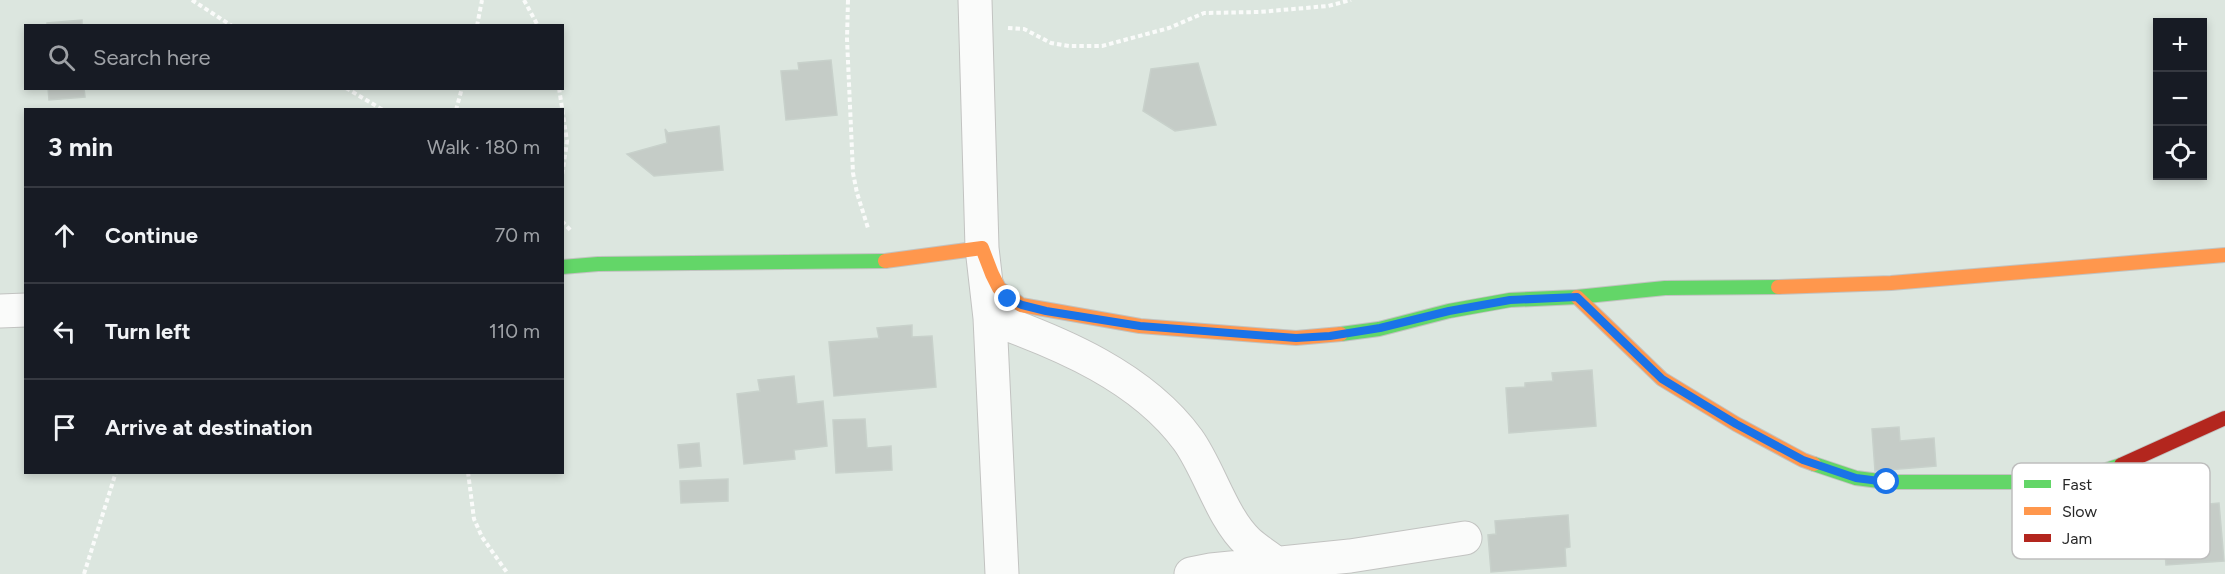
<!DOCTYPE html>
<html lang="en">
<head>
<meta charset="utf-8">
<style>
  :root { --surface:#171b24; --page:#20242c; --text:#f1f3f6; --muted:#9ea1a6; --line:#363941 }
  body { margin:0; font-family:Figtree,sans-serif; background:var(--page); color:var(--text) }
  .controls { position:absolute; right:18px; top:18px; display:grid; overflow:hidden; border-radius:0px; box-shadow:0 3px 9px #0003 }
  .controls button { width:54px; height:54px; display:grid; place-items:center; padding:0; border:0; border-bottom:2px solid var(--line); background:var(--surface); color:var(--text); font:30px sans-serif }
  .stop { position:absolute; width:18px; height:18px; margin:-14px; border:4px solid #1a73e8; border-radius:50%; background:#fff }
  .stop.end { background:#1a73e8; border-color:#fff; box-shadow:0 2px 6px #0008 }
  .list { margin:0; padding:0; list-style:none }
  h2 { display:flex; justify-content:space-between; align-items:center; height:78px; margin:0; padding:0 24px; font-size:26px }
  h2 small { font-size:20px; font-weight:400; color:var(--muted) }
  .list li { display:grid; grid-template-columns:39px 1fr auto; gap:18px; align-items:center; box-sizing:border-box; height:96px; padding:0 24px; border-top:2px solid var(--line) }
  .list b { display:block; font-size:22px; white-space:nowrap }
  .list em { font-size:20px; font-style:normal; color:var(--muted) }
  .icon { flex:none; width:33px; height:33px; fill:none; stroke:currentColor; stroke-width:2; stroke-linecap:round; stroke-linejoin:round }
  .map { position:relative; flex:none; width:2225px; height:574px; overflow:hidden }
  .search { position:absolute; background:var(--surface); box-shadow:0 3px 9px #0003; left:24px; top:24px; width:540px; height:66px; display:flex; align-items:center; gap:15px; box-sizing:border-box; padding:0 21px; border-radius:0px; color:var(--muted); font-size:22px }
  .panel { position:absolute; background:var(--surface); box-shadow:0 3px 9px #0003; left:24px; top:108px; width:540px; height:366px; border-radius:0px }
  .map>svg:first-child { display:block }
</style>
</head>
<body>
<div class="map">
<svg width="2225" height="574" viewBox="0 0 2225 574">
  <rect width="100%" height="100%" fill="#dce6df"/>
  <!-- building -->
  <path fill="#c5ccc7" stroke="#c8d1cb" stroke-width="1.5" d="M82,20V26H47V23Z
    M831,60L837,115L786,120L781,71L799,70L798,63Z
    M1198,63L1216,125L1175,131L1143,111L1151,69Z
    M48,88H84L85,97L49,100Z
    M719,126L723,170L654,176L627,154L667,143L665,129L668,133Z
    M912,325V337L932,336L936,387L834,396L829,342L879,338L877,328Z
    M1592,370L1596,426L1509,433L1506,388L1525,387V383L1553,381L1552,373Z
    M794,376L797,404L823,401L827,446L794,450L795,459L744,464L737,394L760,391L758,380Z
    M865,419L867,448L891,446L892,470L836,473L833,420Z
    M1899,427L1900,441L1934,438L1936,466L1875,471L1872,429Z
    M699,443L701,466L680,468L678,445Z
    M728,479V501L681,503L680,481Z
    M2173,485L2175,507L2219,503L2224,561L2166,565L2165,553L2143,554L2138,488Z
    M1568,515L1570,547L1565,548L1566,566L1491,572L1488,535L1496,534L1495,521Z"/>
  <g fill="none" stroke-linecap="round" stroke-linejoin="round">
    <!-- street casing -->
    <g stroke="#c2c3c1" stroke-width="35">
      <path id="street" d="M975,0L982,248L990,318L1002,574
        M0,311L26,310
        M990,318C1061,343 1142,377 1188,440C1209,469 1222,518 1248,542C1257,550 1268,557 1277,564
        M1191,574L1211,570L1350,556L1465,538"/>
    </g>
    <!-- fast casing -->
    <g stroke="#c2c3c1" stroke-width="16">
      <path id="fast" d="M562,267L598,264L885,261
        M1341,334L1379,329L1449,311L1510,300L1577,297L1665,288L1778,287
        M1814,464L1856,478L1887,482H2022L2094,474L2121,465"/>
    </g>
    <!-- slow casing -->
    <g stroke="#c2c3c1" stroke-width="16">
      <path id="slow" d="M885,261L982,248L992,274L999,288L1021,305L1140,326L1296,338L1341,334
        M1778,287L1891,283L2225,255
        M1577,297L1662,379L1736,424L1803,460L1814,464"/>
    </g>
    <!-- jam casing -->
    <g stroke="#c2c3c1" stroke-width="16">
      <path id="jam" d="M2121,465L2225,418"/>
    </g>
    <!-- path -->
    <path stroke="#fafbfa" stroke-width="4" stroke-dasharray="4.5 3" stroke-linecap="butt" d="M192,0L232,26
      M524,0L538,26
      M848,0L847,39L853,173L857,193L868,228
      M477,26L482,0
      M1008,28L1024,29L1051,43L1069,46H1102L1169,28L1204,13L1259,12L1328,6L1351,0
      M346,88L383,110
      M559,88L567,141L562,176
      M456,110L462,88
      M562,221L572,232
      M468,472L474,519L482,537L508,574
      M84,574L116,472"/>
    <!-- street -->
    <use href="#street" stroke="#fafbfa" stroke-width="33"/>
    <!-- fast -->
    <use href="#fast" stroke="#63d668" stroke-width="14"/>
    <!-- slow -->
    <use href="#slow" stroke="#ff974d" stroke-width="14"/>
    <!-- jam -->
    <use href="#jam" stroke="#b3261e" stroke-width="14"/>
  </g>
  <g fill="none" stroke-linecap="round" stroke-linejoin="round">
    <!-- route -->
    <path stroke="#1a73e8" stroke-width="8" d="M1008,299L1022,305L1046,311L1140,326L1296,338L1330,336L1380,328L1449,311L1510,300L1577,297L1662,379L1736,424L1803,460L1856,478L1887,482"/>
  </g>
  <!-- legend -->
  <rect x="2012" y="463" width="198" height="96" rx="9" fill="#fff" stroke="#bebebe" stroke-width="1.5"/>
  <rect x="2024" y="480" width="27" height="8" fill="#63d668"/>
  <rect x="2024" y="507" width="27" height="8" fill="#ff974d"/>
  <rect x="2024" y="534" width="27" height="8" fill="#b3261e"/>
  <g font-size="16" fill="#272727">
    <text x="2062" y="490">Fast</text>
    <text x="2062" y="517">Slow</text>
    <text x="2062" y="544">Jam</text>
  </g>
</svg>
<div class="controls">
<button>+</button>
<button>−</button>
<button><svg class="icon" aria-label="locate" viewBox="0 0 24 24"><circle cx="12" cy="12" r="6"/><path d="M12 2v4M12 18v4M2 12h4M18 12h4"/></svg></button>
</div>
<div class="stop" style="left:1887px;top:482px"></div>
<div class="stop end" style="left:1008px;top:299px"></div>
<div class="search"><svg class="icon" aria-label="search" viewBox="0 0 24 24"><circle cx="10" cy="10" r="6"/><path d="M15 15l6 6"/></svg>Search here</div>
<section class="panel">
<h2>3 min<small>Walk · 180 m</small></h2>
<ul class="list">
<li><svg class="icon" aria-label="ahead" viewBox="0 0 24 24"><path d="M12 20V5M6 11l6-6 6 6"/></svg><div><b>Continue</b></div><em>70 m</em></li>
<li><svg class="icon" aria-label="left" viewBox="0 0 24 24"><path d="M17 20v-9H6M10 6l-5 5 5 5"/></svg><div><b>Turn left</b></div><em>110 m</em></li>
<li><svg class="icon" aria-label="arrive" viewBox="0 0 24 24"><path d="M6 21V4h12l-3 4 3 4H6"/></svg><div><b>Arrive at destination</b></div></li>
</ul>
</section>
</div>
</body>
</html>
